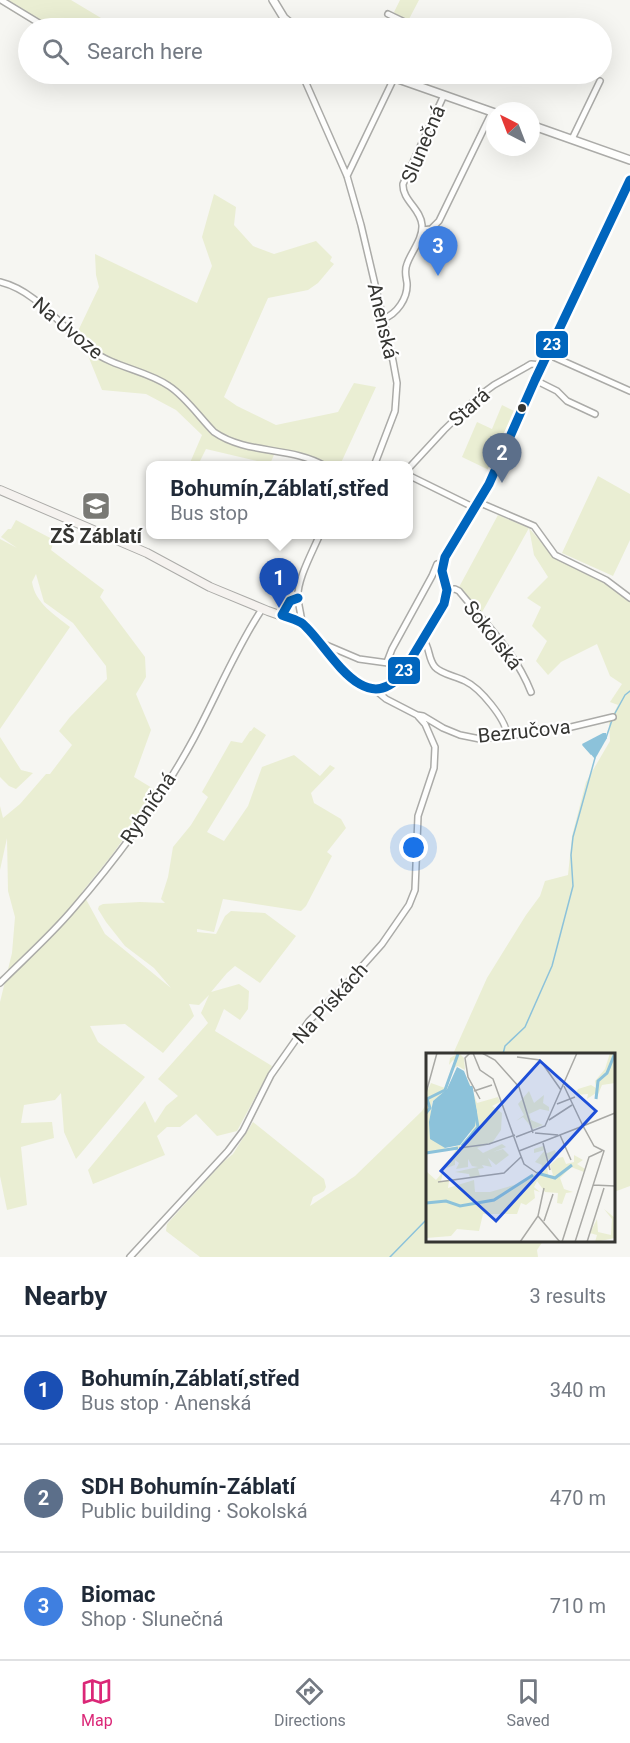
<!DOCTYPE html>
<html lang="en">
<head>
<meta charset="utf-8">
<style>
  :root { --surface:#fff; --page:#f6f6f7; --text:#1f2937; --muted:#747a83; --line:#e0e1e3; --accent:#db2777 }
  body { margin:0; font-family:Roboto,sans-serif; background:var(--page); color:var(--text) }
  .compass { position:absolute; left:486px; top:102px; width:54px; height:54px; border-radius:50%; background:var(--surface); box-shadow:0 6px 24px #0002; rotate:318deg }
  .you { position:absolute; left:414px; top:848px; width:21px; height:21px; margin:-15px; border:4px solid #fff; border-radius:50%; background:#1a73e8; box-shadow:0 0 0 9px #1a73e833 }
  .badge { display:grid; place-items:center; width:39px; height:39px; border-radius:50%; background:var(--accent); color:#fff; font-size:20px; font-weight:700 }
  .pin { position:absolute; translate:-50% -50px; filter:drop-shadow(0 2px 3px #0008) }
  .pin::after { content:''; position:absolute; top:32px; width:21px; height:18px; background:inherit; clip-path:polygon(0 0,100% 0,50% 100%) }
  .popup { position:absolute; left:146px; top:461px; width:267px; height:78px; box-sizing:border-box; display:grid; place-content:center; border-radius:12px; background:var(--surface); filter:drop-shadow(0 2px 4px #0005); font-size:20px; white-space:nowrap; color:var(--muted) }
  .popup b { font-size:22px; color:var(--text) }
  .popup::after { content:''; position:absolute; left:50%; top:100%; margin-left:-12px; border:12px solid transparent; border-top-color:var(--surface) }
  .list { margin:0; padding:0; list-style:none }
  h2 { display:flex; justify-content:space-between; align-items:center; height:78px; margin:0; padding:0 24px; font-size:26px }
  h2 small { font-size:20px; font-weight:400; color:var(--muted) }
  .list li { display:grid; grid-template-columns:39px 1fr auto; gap:18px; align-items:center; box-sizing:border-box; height:108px; padding:0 24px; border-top:2px solid var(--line) }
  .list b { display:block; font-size:22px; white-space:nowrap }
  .list p { margin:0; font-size:20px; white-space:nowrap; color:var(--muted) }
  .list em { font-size:20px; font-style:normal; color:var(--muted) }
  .icon { flex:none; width:33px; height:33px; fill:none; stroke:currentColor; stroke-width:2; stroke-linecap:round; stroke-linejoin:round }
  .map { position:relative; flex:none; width:630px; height:1257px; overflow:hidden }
  .search { position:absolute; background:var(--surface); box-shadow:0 6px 24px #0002; left:18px; right:18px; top:18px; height:66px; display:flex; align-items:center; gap:15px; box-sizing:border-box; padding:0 21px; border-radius:33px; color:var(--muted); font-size:22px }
  .sheet { height:402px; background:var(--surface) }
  nav { display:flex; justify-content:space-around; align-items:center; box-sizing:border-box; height:84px; border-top:2px solid var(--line); background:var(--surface); font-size:16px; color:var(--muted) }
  nav a { display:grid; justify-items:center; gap:3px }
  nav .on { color:var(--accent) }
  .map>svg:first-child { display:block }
</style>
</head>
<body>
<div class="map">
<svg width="630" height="1257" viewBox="0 0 630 1257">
  <rect width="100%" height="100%" fill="#f6f6f2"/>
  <!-- green -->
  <path fill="#eaeed3" d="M0,0H71L101,18L115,28H40L0,4Z
    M400,0H419L408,21L397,16L394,12Z
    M214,194L236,207L234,225L253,246L274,254L316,241L332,257L330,261L334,264L318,283L308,290L268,298L224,397L237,406L276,425L338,412L354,383L376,387L340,465H329L316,458L277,448L270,464L206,449L198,465H189L202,435L176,410L146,394L102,390L78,331L99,287L96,275L95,254L197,303L212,266L202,237Z
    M502,405L516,412L489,470L462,457L477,422L492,429Z
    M598,476L630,494V540L613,576L562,553Z
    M498,515L529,528L552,555L603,582L630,602V1186L614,1192V1054H453L487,978L526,915L540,896L545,881L568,875L572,836L586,782L610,741L609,722L618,705L610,702L622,684L610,676L597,644L561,662L548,675L536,661L547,641L532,626L541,607L527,598L548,577L534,555L529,528L481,614L458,589Z
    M16,520L54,540L51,550L104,590L100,597L145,657L146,677L136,694L151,730L134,777L157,791L112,855L82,892L105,934L171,988L154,968L125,946L106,922L98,909L99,906L103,904L140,902L165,903L161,899L168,877L173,847L191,825L208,797L202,792L231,741L242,743L250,731H251L254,727L266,735L207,832L224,841L248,806L262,767L294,755L320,776L330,765L335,768L311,793L314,803L341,819L346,828L327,852L332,856L306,906L301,911L223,899L214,932L197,929V932L216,934L225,916L231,911L265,913L296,936L260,983L235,966L227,973L211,992L239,984L249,991L248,1009L240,1020L224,1009L215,1031L272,1066L237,1131L217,1136L196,1114L180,1127H167L157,1136L165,1155L93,1184L88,1170L145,1101L155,1123L166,1106L178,1096L158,1079L208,1023L201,1013L209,995L199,1005L189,1004L194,1016L163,1053L125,1024L90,1026L98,1042L145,1077L76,1159L64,1132L61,1093L55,1100L24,1105L21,1123L52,1122L54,1138L21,1147L27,1205L7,1210L0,1176V1002L12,953L15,917L8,891L7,838L0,870V806L3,818L20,804L46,774H50L72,745L59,731L70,717L107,679L106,666L73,623L44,602L36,574L32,582C35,603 55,615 70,627L0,729V539L17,548L1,537L8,529H11Z
    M0,737L21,770L33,773L16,789L9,786L0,777Z
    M427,1103L428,1240L543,1241L537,1250L538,1257H200L166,1231L167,1224L223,1162L233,1154L253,1122L324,1179L326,1187L324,1191L313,1197L310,1206L355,1176L422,1111Z"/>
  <!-- water -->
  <path fill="#8cc2da" d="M603,733H606L607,738L595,759L582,744Z"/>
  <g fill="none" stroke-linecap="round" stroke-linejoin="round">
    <!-- stream -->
    <path stroke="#8cc2da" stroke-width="1.5" d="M614,715L625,695L630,691
      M606,738L612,720
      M584,745H583L591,754
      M503,1054L505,1046L525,1027L552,966L573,886L571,855L573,837L595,758
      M390,1257L428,1218"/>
    <!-- minor casing -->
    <g stroke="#ababa8" stroke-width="8">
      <path id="minor" d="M1,0L47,28
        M388,14L417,28
        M302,74L347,176L361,225L393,361L397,383L395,411L374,466
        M572,139L600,81
        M347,176L396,74
        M422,230L431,229L439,221L492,112
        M0,282C37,291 61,327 91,350C115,368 146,370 169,386C186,397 200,418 214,432C247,455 291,446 325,466
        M383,319C397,314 408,298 407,283C406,276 404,271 407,264C411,252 423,239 422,225C421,209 402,200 403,184L444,95
        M547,354L630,391
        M535,380L557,391L567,401L595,414
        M408,469L444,430L479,396L494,385L526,367L531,364L542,365
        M408,475L475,508
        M478,502L534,526L555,555L606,580L630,598
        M447,590L455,589L459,591C485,623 516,653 531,692
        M282,615L290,601L298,598
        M302,623C301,614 299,607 298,599C296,581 313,551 320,534
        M424,641C430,648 428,659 435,667C441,674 455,676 465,681C480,688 506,719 507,735
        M319,642L359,659L388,663L407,668
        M387,662L392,649L432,576L437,564L443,562
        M374,689L386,699L417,715L423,716L443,728L460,735L480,739L524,734L540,729L567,728L613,717
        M0,983C24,959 51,935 73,909C119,856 161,799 194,738C217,695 235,650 262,609
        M130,1257L228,1151L243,1131L271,1075L309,1021L349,981L382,944L409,905L415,890L418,816L434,768L435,747L425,724L417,715"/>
    </g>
    <!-- tertiary casing -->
    <g stroke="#ababa8" stroke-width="10">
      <path id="tertiary" d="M273,0L284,18L296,28
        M384,74L495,113
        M531,125L630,160"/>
    </g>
    <!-- secondary casing -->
    <g stroke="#ababa8" stroke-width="10">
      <path id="secondary" d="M0,490L147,553L210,587L268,611L302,623L333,659L356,682L370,689L387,686L399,678L407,668L442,609L447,596L442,571L445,557L489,484L535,380L630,180"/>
    </g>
    <!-- minor -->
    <use href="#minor" stroke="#fefefd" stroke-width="5"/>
    <!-- tertiary -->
    <use href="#tertiary" stroke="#fefefd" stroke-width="7"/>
    <!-- secondary -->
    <use href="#secondary" stroke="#f5f2ef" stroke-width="8"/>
    <!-- bus-1 casing -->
    <g stroke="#fff" stroke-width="14">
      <path id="bus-1" d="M298,598L290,601L282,615C289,618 298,620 303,624C329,647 363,720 402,674L444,604L447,590L442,571L445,557L489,484L535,380L630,180"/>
    </g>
    <!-- bus-1 -->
    <use href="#bus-1" stroke="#0065bd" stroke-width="9"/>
  </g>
  <!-- icons -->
  <defs>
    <g id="school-square" transform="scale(1.5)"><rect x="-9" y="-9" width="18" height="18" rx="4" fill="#797975" stroke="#fff"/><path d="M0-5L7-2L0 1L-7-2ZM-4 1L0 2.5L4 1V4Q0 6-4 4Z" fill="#fff"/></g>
  </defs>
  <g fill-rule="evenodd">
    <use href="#school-square" x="96" y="506"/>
  </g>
  <!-- markers -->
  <circle fill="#353532" stroke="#fff" stroke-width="2" cx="522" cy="408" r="5"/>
  <g text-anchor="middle" stroke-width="4.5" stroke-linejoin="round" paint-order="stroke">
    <!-- street labels -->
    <g font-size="20" fill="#353532" stroke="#fff">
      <text transform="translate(423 144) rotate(-67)" y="7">Slunečná</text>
      <text transform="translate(383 321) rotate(77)" y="7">Anenská</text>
      <text transform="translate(68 328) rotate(40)" y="7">Na Úvoze</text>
      <text transform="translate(469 407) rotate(-42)" y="7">Stará</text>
      <text transform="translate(493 635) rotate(52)" y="7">Sokolská</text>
      <text transform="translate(524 731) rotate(-6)" y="7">Bezručova</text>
      <text transform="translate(148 808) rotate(-56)" y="7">Rybničná</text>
      <text transform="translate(330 1003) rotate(-48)" y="7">Na Pískách</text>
    </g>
    <!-- poi labels -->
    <g font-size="20" font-weight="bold" fill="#353532" stroke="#fff">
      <text x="96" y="543">ZŠ Záblatí</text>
    </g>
  </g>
  <!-- overview -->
  <g transform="translate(426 1053)">
    <rect width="189" height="189" fill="#f6f6f2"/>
    <path d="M33,0L38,5L39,17L32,13L27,15L21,36L6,49L4,83L20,96L34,92L44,82L51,58L42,26L51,50L72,44L74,49L66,53L76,60L75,77L66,90L51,95L57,100L76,91L80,94L67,99L77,96L83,102L70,112L62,105L66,114L56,112L58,115L52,116L54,123L44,125L43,121L29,119L52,114L46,113L42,106V114L30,116L33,110L29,107V112L20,115L30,96L0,99V41L5,30L19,35L25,16L30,11L27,7L23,12L24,5ZM184,0H189V30L176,32L171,44L170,40L161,46L162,41L149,42L152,36L165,32L170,35L169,28L179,16ZM103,38L108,50L118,42L117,50L123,54V58L114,56L103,61L105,67L117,72L107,76L97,64L90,68L98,62L92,51ZM117,93L119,96V101L129,97L131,103L123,107L120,102L122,122H127L124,112L132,105L137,104L140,111L148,109V102L157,107L151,111L159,116L158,119L145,114L134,125L138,136L147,139L140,140L136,151L131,150L132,140L119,139L111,128L108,134L114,139L108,137L109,145L100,152L95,150L91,161H57L53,178L31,176L25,183L0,185V118L10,127L17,119L15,128H23L22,135L48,127L49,139H64L95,130L115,117L116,112L109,109L119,97L108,100V96ZM178,156L189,165V185L169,189L171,182L164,180L171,166L172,179L185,182L186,166Z" fill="#eaeed3"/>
    <path d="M31,14L38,18L45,35L51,59L49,73L34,92L19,95L4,86L3,69L7,48L21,36Z" fill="#8cc2da"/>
    <path fill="none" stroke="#8cc2da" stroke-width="3" d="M170,46L172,28L181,20L189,0M0,60L4,55L1,46L19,37L32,1M36,93L52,74L45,33M0,100L32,95M111,120L129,125L146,112M0,150L20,148L34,153L68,147L107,122"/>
    <path fill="none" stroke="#a9a9a5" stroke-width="1.5" d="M44,0L39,5L42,24L54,46M47,0L54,17L67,26L93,98L157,73L168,93L178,98L149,189M56,0L69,7L93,34L107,80M91,4L114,7L135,37M138,33L157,73M48,38L66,32M0,40L11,0M131,51L149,44M123,67L146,52M157,73L189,60M109,80L132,82M134,82L145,107M90,84L119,73L151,0M117,90L124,117M33,95L63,91L89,82M93,98L98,111L111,120M12,129L78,120L95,104M167,132L189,133M112,163L134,189M118,168L127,141M94,189L112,163L118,135M136,189L163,104L176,98M161,189L178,135"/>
    <path fill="#1d4ed8" fill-opacity="0.15" stroke="#1d4ed8" stroke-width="3" d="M114,8L170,58L70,168L15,118Z"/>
    <rect width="189" height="189" fill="none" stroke="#353532" stroke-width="3"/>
  </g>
  <g stroke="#fff" stroke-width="2">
    <rect x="535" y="330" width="34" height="29" rx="6" fill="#0065bd"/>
    <rect x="387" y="656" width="34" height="29" rx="6" fill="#0065bd"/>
  </g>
  <g font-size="16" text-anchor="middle" font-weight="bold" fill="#fff">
    <text x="552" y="350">23</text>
    <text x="404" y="676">23</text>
  </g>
</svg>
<svg class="compass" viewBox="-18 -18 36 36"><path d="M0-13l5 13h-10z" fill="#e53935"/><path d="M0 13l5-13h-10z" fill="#747a83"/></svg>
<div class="you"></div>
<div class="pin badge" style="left:279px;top:608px;background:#1a4fb4">1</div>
<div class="popup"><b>Bohumín,Záblatí,střed</b>Bus stop</div>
<div class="pin badge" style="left:502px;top:483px;background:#5c6f8a">2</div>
<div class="pin badge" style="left:438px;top:276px;background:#3f7fe0">3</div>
<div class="search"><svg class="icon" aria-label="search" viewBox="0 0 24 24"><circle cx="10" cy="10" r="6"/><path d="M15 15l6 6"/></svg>Search here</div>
</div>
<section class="sheet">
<h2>Nearby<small>3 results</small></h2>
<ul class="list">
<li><span class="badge" style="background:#1a4fb4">1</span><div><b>Bohumín,Záblatí,střed</b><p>Bus stop · Anenská</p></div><em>340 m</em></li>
<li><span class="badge" style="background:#5c6f8a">2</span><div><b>SDH Bohumín-Záblatí</b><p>Public building · Sokolská</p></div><em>470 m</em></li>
<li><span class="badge" style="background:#3f7fe0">3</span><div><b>Biomac</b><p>Shop · Slunečná</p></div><em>710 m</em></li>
</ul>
</section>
<nav>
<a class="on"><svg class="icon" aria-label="map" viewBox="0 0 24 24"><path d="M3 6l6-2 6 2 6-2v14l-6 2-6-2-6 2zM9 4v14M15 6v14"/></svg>Map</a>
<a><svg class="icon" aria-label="directions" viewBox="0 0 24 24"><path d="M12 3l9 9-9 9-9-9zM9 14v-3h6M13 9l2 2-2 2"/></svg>Directions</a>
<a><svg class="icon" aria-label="saved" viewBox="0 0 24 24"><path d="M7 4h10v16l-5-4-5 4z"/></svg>Saved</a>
</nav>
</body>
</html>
